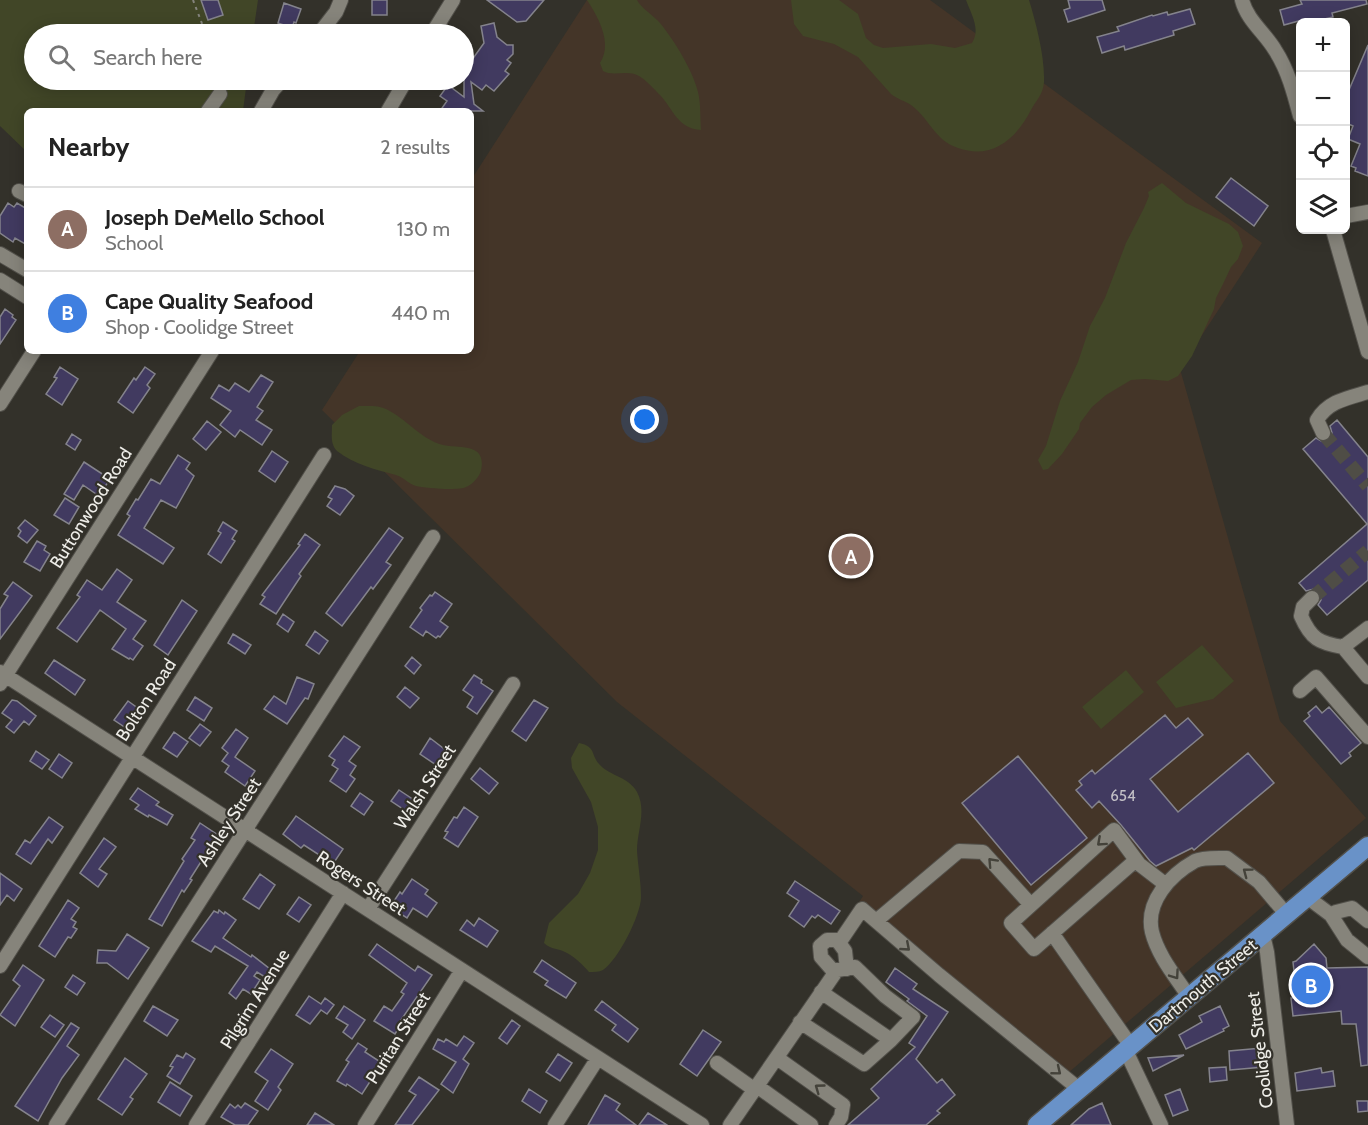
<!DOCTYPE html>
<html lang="en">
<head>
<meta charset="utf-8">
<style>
  :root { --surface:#fff; --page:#f2f2f2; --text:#222; --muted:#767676; --line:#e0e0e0; --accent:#db2777 }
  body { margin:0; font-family:Cabin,sans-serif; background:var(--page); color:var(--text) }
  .controls { position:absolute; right:18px; top:18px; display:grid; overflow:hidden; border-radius:9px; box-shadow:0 3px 15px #0003 }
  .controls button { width:54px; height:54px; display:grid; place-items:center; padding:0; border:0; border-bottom:2px solid var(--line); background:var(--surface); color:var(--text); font:30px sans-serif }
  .you { position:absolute; left:645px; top:420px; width:21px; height:21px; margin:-15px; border:4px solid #fff; border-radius:50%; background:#1a73e8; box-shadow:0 0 0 9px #1a73e833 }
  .badge { display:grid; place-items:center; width:39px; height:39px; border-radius:50%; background:var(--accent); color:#fff; font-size:20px; font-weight:700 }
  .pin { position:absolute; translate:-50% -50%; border:3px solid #fff; box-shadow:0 2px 6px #0006 }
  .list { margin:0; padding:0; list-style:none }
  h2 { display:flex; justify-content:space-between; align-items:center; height:78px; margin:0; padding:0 24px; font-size:26px }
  h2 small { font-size:20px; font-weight:400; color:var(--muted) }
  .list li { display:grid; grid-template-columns:39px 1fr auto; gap:18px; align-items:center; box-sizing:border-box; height:84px; padding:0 24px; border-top:2px solid var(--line) }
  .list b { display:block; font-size:22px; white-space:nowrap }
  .list p { margin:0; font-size:20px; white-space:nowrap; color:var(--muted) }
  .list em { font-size:20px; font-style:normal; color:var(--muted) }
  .icon { flex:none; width:33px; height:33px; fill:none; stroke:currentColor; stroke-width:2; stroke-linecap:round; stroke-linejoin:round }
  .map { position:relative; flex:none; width:1368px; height:1125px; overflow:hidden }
  .search { position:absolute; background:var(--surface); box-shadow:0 3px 15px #0003; left:24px; top:24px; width:450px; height:66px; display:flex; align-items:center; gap:15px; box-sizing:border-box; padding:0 21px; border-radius:33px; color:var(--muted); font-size:22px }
  .panel { position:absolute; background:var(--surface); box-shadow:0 3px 15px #0003; left:24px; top:108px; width:450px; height:246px; border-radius:9px }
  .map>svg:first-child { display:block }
</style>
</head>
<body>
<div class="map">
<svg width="1368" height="1125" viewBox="0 0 1368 1125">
  <rect width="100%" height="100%" fill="#33312a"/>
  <!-- education -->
  <path fill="#443528" d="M587,0H930L1262,243L1180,369L1280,721L1366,818L1068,1073L856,907L863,896L617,702L322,410L360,351H471V180Z"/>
  <!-- green -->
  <path fill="#414627" d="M0,0H258L253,34H34V80H247L243,111H27V152L0,126Z
    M587,0H637C641,8 653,15 660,23C674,40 693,71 698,92C701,104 700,118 701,130C678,129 673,109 660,95C654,89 646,80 639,76C627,69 614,77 603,71L600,63C613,43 598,17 587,0Z
    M791,0H839L858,14L866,38L874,45L883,48L931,44L955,48L972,43C981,29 971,14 966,0H1029C1036,23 1045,57 1044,82C1043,95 1036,100 1031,110C1016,139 992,160 958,148C934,140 930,119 911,105C905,101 897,99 891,94L858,57L834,44L803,36L794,24Z
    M1162,183L1186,203L1229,224L1238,232L1243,246L1238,259L1231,267L1223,284L1216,298L1214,309L1192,356L1178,376L1168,381L1145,379L1131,380L1106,395L1092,407L1080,423L1079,429L1062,454L1048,469L1043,470L1038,460L1046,446L1060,401L1078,362L1090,326L1105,298L1126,243L1144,208L1149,196L1148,192Z
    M359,406C368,406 378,405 386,409C407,419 420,439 443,445C460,449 487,442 481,471C479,477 472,485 466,487C459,491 424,488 416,486C409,484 403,477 396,475C377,470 353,464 337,451C330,444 332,434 332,425L342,415Z
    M1202,645L1234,681L1213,699L1176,708L1156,682Z
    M1126,670L1144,692L1101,729L1082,707Z
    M579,743C597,747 590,755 600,765C610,776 629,777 637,792C647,811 637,831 637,851C638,866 641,882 641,897C641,915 618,960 603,970C599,972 594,972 589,972C583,965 575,957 567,953C559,948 551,950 544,943L549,923L578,894L590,873L598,850V827L591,802L572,768L571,758Z"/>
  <!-- building -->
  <path fill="#413a60" stroke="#84838c" stroke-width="1.5" d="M201,0H218L223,15L208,20Z
    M372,0H387V15H372Z
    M487,0H544L526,21L517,22Z
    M1068,0H1102L1105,10L1068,22L1064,10L1070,8Z
    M1300,0H1366L1367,4L1332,13L1333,17L1312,22H1307L1306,19L1284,25L1280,10L1302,4Z
    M284,3L301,9L296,23L294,22L292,28L278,23Z
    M1190,9L1195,24L1173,31L1174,35L1125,50L1124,46L1102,53L1097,37L1119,31L1117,27L1152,15L1153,16L1167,12L1168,15Z
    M494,23L497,37L507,45H513V54L507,60L511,63L505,71L509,74L494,91L486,85L482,90L471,82L474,104L483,111H440L447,101L440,96L448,85L464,97V69L468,63L469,64L484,43L481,26Z
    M1368,45V176L1355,171L1356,168L1351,166L1360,144L1348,139L1353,126L1346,123V97Z
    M1231,178L1268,206L1254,226L1216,197Z
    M8,203L14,207L17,203L27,209V245L15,238L13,242L0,233V216Z
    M5,309L13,315L12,317L16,320L0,344V317Z
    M60,367L78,379L62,405L46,394L57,378L54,377Z
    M145,367L155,374L147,385L150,388L133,413L118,402L134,378L136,380Z
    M261,375L273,382L257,407L263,411L256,420L272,430L262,445L240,430L235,437L220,425L231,411L211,398L219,385L229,391L235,383L249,392Z
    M1337,420L1368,457V580L1327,615L1318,605L1321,600L1319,592L1314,589L1306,591L1299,583L1367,524L1303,449L1316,438L1323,442L1330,439L1332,433L1330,426Z
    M207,421L221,432L206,450L193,439Z
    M72,434L81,440L75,450L66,444Z
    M272,451L288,462L275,482L259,471Z
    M178,455L190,463L186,469L194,476L176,508L161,500L144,528L174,548L163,564L118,535L130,516L127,514L136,499L138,500L151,479L160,484Z
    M84,462L110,479L99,496L83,485L74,500L64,494Z
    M335,486L345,489L354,496L340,515L327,506L332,499L328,497Z
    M65,498L79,507L69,524L54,515Z
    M25,520L38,530L27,543L18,536L21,531L18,528Z
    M223,522L237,531L232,539L235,541L221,563L208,554L221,533L218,531Z
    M389,528L403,538L386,562L391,565L373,589L371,587L342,626L326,613Z
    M305,534L320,545L299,574L301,576L276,614L260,604L265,597L262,595L300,545L298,544Z
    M37,541L46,546L44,550L50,554L40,571L24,562Z
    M117,569L132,580L117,602L146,621L133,639L143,646L133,660L130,658L129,659L112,649L126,629L100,610L77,642L57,628L80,597L77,595L87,580L102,590Z
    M13,582L32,596L0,639V609L8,596L4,594Z
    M435,592L452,604L440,621L448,627L440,637L438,636L436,638L426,631L423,636L410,627L422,610L420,608L430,595L432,596Z
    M182,600L197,611L168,655L154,645Z
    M283,614L294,622L288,632L277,624Z
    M315,631L328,641L319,654L306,645Z
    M233,634L251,645L245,654L228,643Z
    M412,657L421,665L414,674L405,666Z
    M54,660L85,680L75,695L45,673Z
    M474,675L482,680L481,683L493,691L477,714L467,707L473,697L463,690Z
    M297,677L314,684L308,699L305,698L287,724L264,709L274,696L286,704Z
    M405,687L419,698L410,708L397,697Z
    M195,697L212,708L204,721L187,710Z
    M12,700L17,701L36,716L29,725L24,721L14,733L6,727L12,720L2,713Z
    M534,700L548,708L526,741L512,731Z
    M128,701L139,709L126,728L114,720Z
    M1316,706L1322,713L1329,707L1361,743L1349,753L1351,756L1341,764L1304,721L1310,716L1308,713Z
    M1165,715L1176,728L1188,718L1203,735L1150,779L1178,812L1248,753L1274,783L1194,850L1192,848L1156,866L1150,861L1121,825L1099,801L1092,808L1076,790L1082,785L1079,781L1092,770L1095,774Z
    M200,724L211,732L200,746L189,738Z
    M236,729L248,738L235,757L255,771L245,786L225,772L229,766L222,761L228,753L222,748Z
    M174,732L188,742L177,757L163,748Z
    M344,736L360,747L349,761L356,766L350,775L355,779L346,792L330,781L338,769L332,765L335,760L329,756Z
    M430,738L452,755L442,769L420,754Z
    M36,751L49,760L42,769L30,761Z
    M59,754L72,763L62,778L49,769Z
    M1018,756L1087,838L1031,885L962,803Z
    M480,768L498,783L489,794L471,779Z
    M138,788L159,802L156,805L173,815L167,825L149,815L148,817L135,809L139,805L130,799Z
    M399,790L417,802L409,813L391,801Z
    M360,793L373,802L364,815L351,806Z
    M464,807L478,817L458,847L444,838L448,832L445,831L454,817L457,818Z
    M296,816L343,849L333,864L304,845L301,848L283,834Z
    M49,817L63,827L52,843L48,839L31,864L16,854L25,840L30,843Z
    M200,823L218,835L190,879L192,880L184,892L182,890L162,926L149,919L184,861L182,859L195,840L191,838Z
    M104,838L116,847L99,869L107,874L98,887L80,873Z
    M0,873L22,889L14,901L7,895L0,905Z
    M260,874L275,885L259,909L243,899Z
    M412,879L428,890L425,894L437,903L427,917L413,908L407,918L390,907L400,892L402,894Z
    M795,881L840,911L831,924L818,915L815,918L812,916L804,927L789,916L799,901L787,893Z
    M299,897L311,905L299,922L287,914Z
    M68,900L79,908L71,919L76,922L73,927L77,929L71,938L68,937L55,957L39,946Z
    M219,910L224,914L225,912L236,920L223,938L251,957L252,955L270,969L265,977L257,972L254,976L260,980L251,994L243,989L236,999L229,993L248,966L215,946L211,952L192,941L214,911L218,913Z
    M479,918L498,931L487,947L460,930L467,920L474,926Z
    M127,934L149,948L128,979L107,963H97L98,950L116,951Z
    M377,944L415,971L418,966L432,975L401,1020L403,1021L395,1034L374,1021L384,1006L392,1011L404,994L401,992L407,983L369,955Z
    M1314,944L1326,958L1327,968L1368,967V1065L1361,1066L1356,1024H1342L1341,1011L1293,1016L1291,998H1297L1293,962L1296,961Z
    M542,960L576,983L566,998L545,985L548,981L534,972Z
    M23,965L44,980L15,1026L0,1015L20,986L13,980Z
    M895,968L917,984L913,989L948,1012L916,1059L937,1083L942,1079L955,1095L937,1111L940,1113L926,1125H848L879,1098L871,1089L915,1047L909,1043L927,1016L907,1001L909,999L886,982Z
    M73,975L85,983L77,995L65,987Z
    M309,996L321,1004L325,998L334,1005L327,1014L321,1010L310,1024L296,1015Z
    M602,1001L638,1029L628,1042L612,1030L616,1025L595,1010Z
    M153,1006L178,1020L167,1036L144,1021Z
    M344,1006L365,1020L352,1039L343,1032L348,1025L336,1018Z
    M1220,1006L1229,1026L1223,1029L1224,1031L1186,1049L1179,1035L1202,1022L1199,1016Z
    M50,1015L64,1025L55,1037L41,1027Z
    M512,1020L520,1026L507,1044L499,1038Z
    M71,1023L79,1028L67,1046L79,1055L62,1078L38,1121L15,1106Z
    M703,1030L721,1042L697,1076L680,1064Z
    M464,1036L474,1043L463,1059L469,1064L453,1093L441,1084L456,1062L433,1049L438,1039L444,1042L446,1039L457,1046Z
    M358,1043L367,1049L365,1052L382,1063L362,1094L347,1084L346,1086L337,1081L349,1062L346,1060Z
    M1262,1048L1264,1067L1230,1070L1229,1051Z
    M271,1049L293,1064L278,1087L281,1090L268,1110L255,1101L268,1081L255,1072Z
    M186,1053L195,1059L180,1084L167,1076L173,1067L170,1066L177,1055L183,1058Z
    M558,1054L572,1063L560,1081L546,1072Z
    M1184,1055L1153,1071L1148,1058Z
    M125,1058L147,1074L130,1097L133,1099L122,1115L98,1099Z
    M1226,1067L1227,1080L1210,1082L1209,1068Z
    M1321,1068L1322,1073L1333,1071L1335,1086L1297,1091L1295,1073Z
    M419,1077L439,1090L412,1125H395L416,1095L409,1091Z
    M170,1082L192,1096L180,1116L158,1102Z
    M529,1089L547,1101L540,1113L522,1101Z
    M1180,1089L1188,1110L1173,1116L1165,1095Z
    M605,1095L620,1104L616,1110L636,1125H588Z
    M1357,1101H1368V1111L1358,1112Z
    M245,1103L258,1111L248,1125H235L221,1117L230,1104L235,1108L238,1105L241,1108Z
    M1102,1103L1111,1125H1071L1089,1109Z
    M315,1113L334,1125H307Z
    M648,1113L667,1125H639Z"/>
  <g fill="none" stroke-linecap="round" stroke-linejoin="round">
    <!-- minor-tunnel -->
    <path stroke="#4f4d46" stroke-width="14" stroke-dasharray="14 7" stroke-linecap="butt" d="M1323,433L1368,486
      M1312,598L1368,551"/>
    <!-- minor casing -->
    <g stroke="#52504a" stroke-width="16">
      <path id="minor" d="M1242,0C1247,20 1265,33 1275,50C1288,70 1294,93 1300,116
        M319,34L336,12L341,0
        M432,34L453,0
        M208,111L220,94
        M261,111L273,90L282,80
        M388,111L406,80
        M19,191L27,195
        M1346,216L1368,212
        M1333,230L1368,352
        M0,254L27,270
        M0,280L27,297
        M0,404L34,351
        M1323,433L1317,420C1328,401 1348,398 1368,392
        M1312,598L1303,607L1301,616C1311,639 1319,643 1343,647
        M1368,628L1343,647L1368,677
        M0,672L702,1125
        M0,684L212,351
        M1300,691L1316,677L1368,737
        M1136,860L1034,949L1011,923L1114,830L1139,864L1165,884
        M1307,897L1331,915L1336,912L1352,908L1368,921
        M368,909L513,684
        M1331,915L1347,940L1368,957
        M876,921L959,851L983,852L1031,905
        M1052,933L1131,1046
        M1263,935L1267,952L1287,1125
        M839,943L862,909L939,975L1079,1089
        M0,966L324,455
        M835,973L821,957L820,946L827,940H837L845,951L847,969
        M1189,997C1176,977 1158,956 1152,932C1145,902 1170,875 1195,861C1203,857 1218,858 1227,858L1259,882L1287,915
        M800,1022L864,1064L891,1040
        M1126,1051L1161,1125
        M777,1058L843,1105L841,1117L836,1125
        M717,1063L755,1090
        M757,1086L811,1125
        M56,1125L433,537
        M196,1125L343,893
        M365,1125L462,970
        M555,1125L598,1058
        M730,1125L837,970L855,967L885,996L913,1017L891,1040L821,992"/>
    </g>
    <!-- major casing -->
    <g stroke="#52504a" stroke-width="21">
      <path id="major" d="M1037,1125L1368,846"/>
    </g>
    <!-- path -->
    <path stroke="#85847d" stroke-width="2" stroke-dasharray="3 4.5" stroke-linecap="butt" d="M193,0L206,34"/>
    <!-- minor -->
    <use href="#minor" stroke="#86847b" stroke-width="14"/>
    <!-- major -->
    <use href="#major" stroke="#6992c8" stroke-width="18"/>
  </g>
  <!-- one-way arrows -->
  <defs><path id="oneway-chevron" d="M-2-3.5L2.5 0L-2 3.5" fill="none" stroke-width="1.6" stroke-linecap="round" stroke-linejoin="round" transform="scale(1.5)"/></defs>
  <g stroke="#44423a">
    <use href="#oneway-chevron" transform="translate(1101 842) rotate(138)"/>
    <use href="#oneway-chevron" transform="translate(992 862) rotate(-133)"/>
    <use href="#oneway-chevron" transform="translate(1247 872) rotate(-143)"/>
    <use href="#oneway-chevron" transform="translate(906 947) rotate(41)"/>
    <use href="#oneway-chevron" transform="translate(1175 975) rotate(55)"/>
    <use href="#oneway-chevron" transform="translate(1057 1071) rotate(39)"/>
    <use href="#oneway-chevron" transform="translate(819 1088) rotate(-144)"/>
  </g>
  <g text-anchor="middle" stroke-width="4.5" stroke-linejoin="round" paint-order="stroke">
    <!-- number labels -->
    <g font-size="15" fill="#c3c0c6">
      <text x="1123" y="801">654</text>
    </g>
    <!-- street labels -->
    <g font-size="18" fill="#eeede8" stroke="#33312a">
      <text transform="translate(91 508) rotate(-58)" y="6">Buttonwood Road</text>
      <text transform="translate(146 700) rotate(-57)" y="6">Bolton Road</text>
      <text transform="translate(425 787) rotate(-57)" y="6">Walsh Street</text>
      <text transform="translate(229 822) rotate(-57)" y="6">Ashley Street</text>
      <text transform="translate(361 883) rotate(33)" y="6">Rogers Street</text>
      <text transform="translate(1203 986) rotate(-40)" y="6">Dartmouth Street</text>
      <text transform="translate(255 999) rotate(-58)" y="6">Pilgrim Avenue</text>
      <text transform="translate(398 1038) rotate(-58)" y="6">Puritan Street</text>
      <text transform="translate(1260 1050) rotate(-97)" y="6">Coolidge Street</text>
    </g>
  </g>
</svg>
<div class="controls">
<button>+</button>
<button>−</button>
<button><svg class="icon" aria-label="locate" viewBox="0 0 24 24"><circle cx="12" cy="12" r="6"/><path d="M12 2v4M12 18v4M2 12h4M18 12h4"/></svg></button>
<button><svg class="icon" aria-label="layers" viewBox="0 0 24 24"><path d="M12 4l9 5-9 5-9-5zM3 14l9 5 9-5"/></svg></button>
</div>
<div class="you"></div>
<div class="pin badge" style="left:851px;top:556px;background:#8d6e63">A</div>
<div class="pin badge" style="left:1311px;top:985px;background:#3f7fe0">B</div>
<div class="search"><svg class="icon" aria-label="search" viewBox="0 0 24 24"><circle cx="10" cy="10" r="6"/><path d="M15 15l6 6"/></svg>Search here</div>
<section class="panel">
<h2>Nearby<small>2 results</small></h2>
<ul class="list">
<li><span class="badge" style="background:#8d6e63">A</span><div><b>Joseph DeMello School</b><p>School</p></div><em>130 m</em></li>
<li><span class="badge" style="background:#3f7fe0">B</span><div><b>Cape Quality Seafood</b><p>Shop · Coolidge Street</p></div><em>440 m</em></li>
</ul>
</section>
</div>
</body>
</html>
